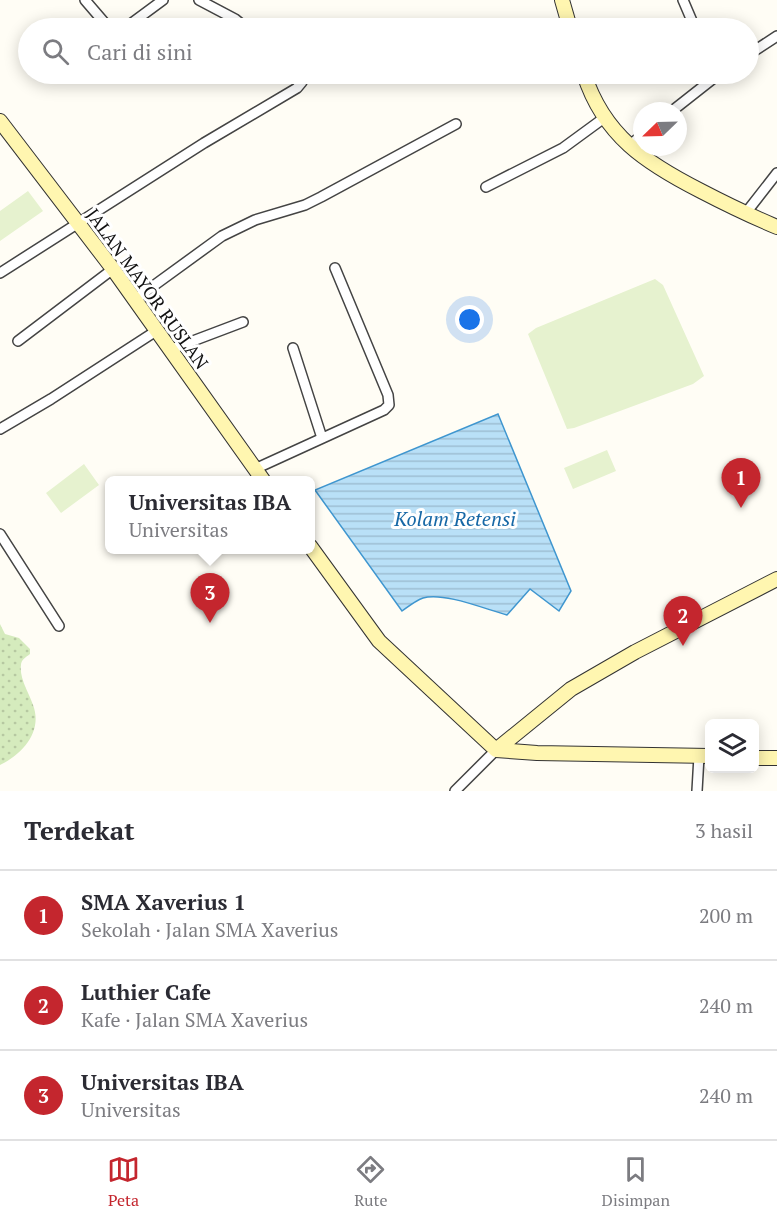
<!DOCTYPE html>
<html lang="id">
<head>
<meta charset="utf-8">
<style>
  :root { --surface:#fff; --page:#f7f7f7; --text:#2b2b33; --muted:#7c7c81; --line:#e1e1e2; --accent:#c4262e }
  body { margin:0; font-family:"PT Serif",serif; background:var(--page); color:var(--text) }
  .controls { position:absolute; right:18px; bottom:18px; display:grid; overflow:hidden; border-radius:9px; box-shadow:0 3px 15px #0003 }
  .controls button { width:54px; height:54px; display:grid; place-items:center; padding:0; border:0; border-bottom:2px solid var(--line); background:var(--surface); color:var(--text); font:30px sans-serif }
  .compass { position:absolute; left:633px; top:102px; width:54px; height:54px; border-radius:50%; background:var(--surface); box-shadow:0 3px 15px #0003; rotate:247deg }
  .you { position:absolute; left:470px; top:320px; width:21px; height:21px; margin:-15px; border:4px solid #fff; border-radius:50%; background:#1a73e8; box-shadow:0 0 0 9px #1a73e833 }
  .badge { display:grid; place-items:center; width:39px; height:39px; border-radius:50%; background:var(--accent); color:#fff; font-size:20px; font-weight:700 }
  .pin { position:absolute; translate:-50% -50px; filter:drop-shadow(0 2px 3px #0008) }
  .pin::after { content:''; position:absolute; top:32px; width:21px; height:18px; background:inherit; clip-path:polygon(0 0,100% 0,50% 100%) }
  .popup { position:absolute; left:105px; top:476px; width:210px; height:78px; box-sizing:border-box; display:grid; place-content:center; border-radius:9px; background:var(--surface); filter:drop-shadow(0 2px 4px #0005); font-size:20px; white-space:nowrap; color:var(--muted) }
  .popup b { font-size:22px; color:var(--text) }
  .popup::after { content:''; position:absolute; left:50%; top:100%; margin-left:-12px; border:12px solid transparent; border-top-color:var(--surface) }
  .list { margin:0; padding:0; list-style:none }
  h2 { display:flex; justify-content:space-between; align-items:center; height:78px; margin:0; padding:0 24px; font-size:26px }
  h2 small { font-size:20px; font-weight:400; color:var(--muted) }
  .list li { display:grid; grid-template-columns:39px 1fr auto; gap:18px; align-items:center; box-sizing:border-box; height:90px; padding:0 24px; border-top:2px solid var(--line) }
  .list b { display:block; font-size:22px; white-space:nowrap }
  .list p { margin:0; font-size:20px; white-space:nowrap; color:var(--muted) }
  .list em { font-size:20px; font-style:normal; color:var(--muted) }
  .icon { flex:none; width:33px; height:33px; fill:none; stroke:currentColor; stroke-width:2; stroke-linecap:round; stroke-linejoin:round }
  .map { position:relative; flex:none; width:777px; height:791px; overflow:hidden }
  .search { position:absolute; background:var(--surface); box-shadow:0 3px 15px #0003; left:18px; right:18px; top:18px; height:66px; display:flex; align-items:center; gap:15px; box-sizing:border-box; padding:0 21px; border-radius:33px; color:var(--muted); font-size:22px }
  .sheet { height:348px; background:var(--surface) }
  nav { display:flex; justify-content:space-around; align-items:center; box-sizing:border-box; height:84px; border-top:2px solid var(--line); background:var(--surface); font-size:16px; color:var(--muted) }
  nav a { display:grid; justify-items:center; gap:3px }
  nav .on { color:var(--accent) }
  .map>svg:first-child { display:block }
</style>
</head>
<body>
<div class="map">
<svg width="777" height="791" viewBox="0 0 777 791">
  <defs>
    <pattern id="grass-dots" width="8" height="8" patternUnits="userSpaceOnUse" patternTransform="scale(1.5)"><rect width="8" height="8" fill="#d5ebbd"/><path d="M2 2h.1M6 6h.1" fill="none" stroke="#b6c8a1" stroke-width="1.8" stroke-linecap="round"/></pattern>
    <pattern id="water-rules" width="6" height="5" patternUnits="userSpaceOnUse" patternTransform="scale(1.5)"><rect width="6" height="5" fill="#b9e0f7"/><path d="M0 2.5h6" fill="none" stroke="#9ebfd3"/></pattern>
  </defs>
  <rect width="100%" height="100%" fill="#fffdf5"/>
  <!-- grass -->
  <path fill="url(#grass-dots)" d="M0,624L5,634L19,638L30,649V654C26,657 21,660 21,665C19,678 29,693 33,705C43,731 23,754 0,765Z"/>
  <!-- pitch -->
  <path fill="#e6f2cf" d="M28,191L43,211L0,241V211Z
    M655,279L663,285L704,376L693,384L574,428L567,429L528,334L536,328Z
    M607,450L616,471L573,489L564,468Z
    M84,464L99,485L61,513L46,493Z"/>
  <!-- water -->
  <path fill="url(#water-rules)" stroke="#3f96cf" stroke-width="1.5" d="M498,414L571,591L559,611L530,589L507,615C485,609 444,592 423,598C415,601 409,606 402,611L315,490Z"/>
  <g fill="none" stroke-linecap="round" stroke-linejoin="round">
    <!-- street casing -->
    <g stroke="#444" stroke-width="12">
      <path id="street" d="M85,0L109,28
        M199,0L235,19L246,28
        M683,0L695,28
        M125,28L163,0
        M748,55L777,36
        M672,111L719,74
        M629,146L642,135
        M486,187L563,148L604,118
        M745,214L777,173
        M0,273L204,143L297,88L302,82L300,74
        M134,300L222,236L255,220L305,205L321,197L456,124
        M18,341L113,269
        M293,348L322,438
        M169,350L243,322
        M0,429L51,399L156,331
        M255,469L384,410L389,405L388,395L335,268
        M0,534L59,626
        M455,791L496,750
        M697,791L699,756"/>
    </g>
    <!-- secondary casing -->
    <g stroke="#333" stroke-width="16">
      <path id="secondary" d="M562,0L570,28
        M584,74C604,136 646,163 701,191C726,204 751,216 777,227
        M0,121L113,269L263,480
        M310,546L379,641L496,750L537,753L710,756
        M496,750L571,689L635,652L777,579
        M754,758H777"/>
    </g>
    <!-- street -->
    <use href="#street" stroke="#fff" stroke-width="9"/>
    <!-- secondary -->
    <use href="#secondary" stroke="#fff6b0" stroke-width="14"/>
  </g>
  <g text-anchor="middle" stroke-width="6" stroke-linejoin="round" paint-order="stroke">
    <!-- street labels -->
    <g font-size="18" fill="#111" stroke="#fff">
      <text transform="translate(147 289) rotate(54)" y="6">JALAN MAYOR RUSLAN</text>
    </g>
    <!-- water labels -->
    <g font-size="20" font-style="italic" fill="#1768a6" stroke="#fff">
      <text x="455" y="526">Kolam Retensi</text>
    </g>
  </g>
</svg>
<div class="controls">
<button><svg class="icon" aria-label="layers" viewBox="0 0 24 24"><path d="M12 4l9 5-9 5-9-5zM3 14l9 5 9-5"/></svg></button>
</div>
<svg class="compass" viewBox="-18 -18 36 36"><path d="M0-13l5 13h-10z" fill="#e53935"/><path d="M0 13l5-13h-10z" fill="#7c7c81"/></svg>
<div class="you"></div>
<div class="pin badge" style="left:741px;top:508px">1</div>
<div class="pin badge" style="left:683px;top:646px">2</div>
<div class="pin badge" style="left:210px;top:623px">3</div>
<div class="popup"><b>Universitas IBA</b>Universitas</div>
<div class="search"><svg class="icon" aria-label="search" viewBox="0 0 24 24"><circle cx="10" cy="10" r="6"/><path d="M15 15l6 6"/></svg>Cari di sini</div>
</div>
<section class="sheet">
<h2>Terdekat<small>3 hasil</small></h2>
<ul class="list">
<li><span class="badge">1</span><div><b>SMA Xaverius 1</b><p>Sekolah · Jalan SMA Xaverius</p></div><em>200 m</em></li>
<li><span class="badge">2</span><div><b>Luthier Cafe</b><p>Kafe · Jalan SMA Xaverius</p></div><em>240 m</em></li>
<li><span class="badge">3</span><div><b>Universitas IBA</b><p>Universitas</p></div><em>240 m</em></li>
</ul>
</section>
<nav>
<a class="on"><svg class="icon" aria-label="map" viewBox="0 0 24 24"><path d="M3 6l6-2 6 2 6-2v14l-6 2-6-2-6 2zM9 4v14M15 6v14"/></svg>Peta</a>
<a><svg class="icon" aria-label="directions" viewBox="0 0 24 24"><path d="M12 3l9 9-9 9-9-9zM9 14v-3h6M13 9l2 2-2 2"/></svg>Rute</a>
<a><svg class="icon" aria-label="saved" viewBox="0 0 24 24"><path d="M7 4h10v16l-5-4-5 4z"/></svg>Disimpan</a>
</nav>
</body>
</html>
